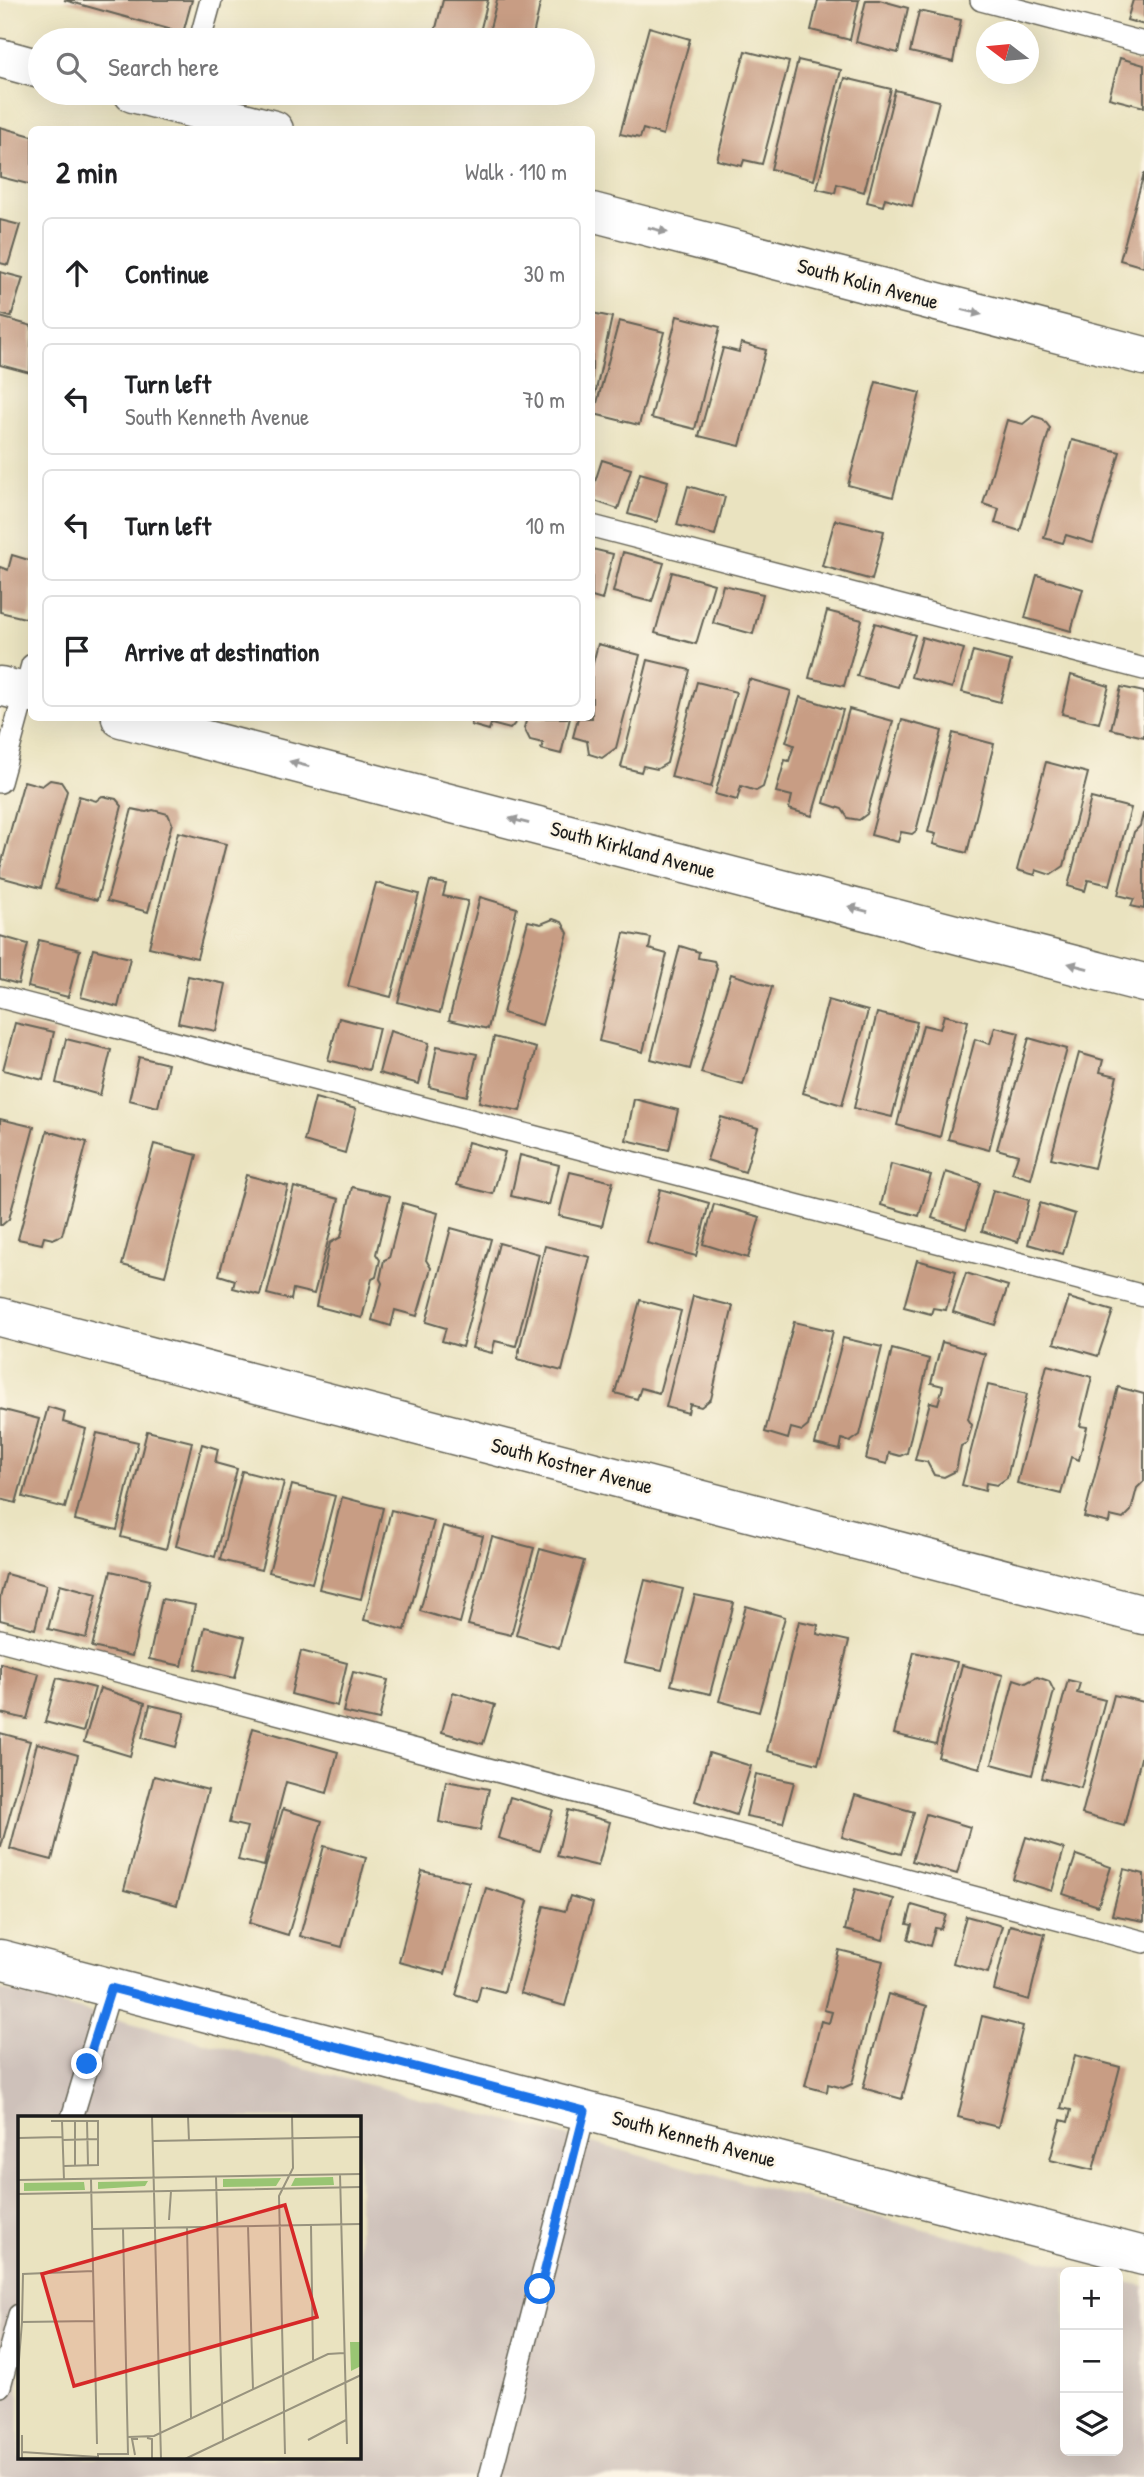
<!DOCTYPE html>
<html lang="en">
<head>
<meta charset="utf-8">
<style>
  :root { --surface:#fff; --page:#f6f6f6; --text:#202124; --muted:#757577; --line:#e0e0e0 }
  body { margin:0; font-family:"Patrick Hand",sans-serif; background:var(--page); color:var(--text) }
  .controls { position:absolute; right:21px; bottom:21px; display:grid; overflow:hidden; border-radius:10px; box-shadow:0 7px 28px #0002 }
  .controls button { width:63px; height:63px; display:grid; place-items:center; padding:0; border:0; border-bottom:2px solid var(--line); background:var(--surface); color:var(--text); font:35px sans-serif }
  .compass { position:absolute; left:976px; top:21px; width:63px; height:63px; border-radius:50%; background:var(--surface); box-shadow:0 7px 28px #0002; rotate:286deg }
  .stop { position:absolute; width:21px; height:21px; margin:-16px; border:5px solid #1a73e8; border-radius:50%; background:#fff }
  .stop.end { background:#1a73e8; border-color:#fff; box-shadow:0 2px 7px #0008 }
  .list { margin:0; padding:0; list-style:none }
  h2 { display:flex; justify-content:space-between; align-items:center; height:91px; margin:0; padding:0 28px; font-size:30px }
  h2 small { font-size:23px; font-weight:400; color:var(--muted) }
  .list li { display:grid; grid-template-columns:46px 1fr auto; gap:21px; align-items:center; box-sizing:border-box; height:112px; margin:0 14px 14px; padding:0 14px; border:2px solid var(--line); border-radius:10px }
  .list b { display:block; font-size:26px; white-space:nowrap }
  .list p { margin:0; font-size:23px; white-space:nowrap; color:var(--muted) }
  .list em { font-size:23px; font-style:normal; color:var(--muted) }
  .icon { flex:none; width:38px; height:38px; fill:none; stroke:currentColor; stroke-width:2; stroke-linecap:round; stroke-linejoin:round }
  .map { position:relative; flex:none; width:1144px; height:2477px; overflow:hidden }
  .search { position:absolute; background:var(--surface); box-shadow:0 7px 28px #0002; left:28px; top:28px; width:567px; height:77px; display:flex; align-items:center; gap:18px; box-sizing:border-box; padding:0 24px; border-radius:38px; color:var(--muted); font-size:26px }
  .panel { position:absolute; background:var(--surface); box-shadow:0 7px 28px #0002; left:28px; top:126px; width:567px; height:595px; border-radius:10px }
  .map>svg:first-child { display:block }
</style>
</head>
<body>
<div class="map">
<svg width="1144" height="2477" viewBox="0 0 1144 2477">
  <rect width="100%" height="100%" fill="#fcf5e5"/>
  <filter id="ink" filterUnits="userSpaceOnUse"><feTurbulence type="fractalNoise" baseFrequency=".0143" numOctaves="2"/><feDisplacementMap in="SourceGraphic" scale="14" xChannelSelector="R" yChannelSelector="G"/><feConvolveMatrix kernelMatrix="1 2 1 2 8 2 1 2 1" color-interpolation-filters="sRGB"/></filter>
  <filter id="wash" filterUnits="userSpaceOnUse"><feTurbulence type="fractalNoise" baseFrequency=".00686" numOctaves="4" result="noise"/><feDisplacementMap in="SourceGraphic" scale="28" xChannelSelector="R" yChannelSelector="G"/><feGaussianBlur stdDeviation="1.57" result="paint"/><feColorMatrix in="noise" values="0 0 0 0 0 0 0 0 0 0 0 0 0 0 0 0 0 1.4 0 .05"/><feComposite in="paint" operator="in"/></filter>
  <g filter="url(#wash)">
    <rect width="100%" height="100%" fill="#eae3c0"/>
    <!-- industrial -->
    <path fill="#cec1ba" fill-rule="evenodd" d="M0,1989L1089,2272H1065V2451H1118V2280L1144,2286V2477H0ZM19,2118H359V2458H19Z"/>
    <g id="blocks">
      <!-- building -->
      <path fill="#c89d84" d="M64,0H192L183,33Z
        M443,0H488L478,40H433Z
        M497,0H541L532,40H487Z
        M818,0H859L850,40L811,30Z
        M866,0H879L908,8L898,53L856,42Z
        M1133,0H1144V25L1127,20Z
        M919,11L961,20L953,62L910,52Z
        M649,27L690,39L663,135L643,129L640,138L620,134Z
        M745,51L789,62L762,164L744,160L742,166L717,160Z
        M1120,58L1144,65V107L1109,98Z
        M798,60L841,70L814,180L771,169Z
        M845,78L891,89L864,192L837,184L835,193L817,189Z
        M895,90L939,101L912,206L885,198L883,206L867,202Z
        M474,93H519L518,97L509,101L494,97L493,101L473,97Z
        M0,127L32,136V185L0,177Z
        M1144,173V267L1120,260Z
        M0,220L20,225L8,265L0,263Z
        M0,272L23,278L11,317L0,314Z
        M592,313L612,317L593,404H592Z
        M677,316L720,327L695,429L651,418Z
        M0,317L32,326L30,373L0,365Z
        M619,321L664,332L639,425L594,414Z
        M741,343L766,350L740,446L699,436L723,348L739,352Z
        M876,382L920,393L893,497L848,485Z
        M1033,416L1043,419L1050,428L1020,531L995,523L999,509L983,504L1007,420L1023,424Z
        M1072,440L1120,452L1093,543L1066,535L1063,543L1044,538Z
        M602,460L631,469L618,509L592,500V491Z
        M640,473L668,481L657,522L628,514Z
        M688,486L725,497L715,535L677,525Z
        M835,520L884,531L872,580L822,566Z
        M592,549L613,554L602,600L592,597Z
        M623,552L664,563L652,602L613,592Z
        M12,555L32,561V610L29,619L0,612V567L8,570Z
        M672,572L714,584L696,644L655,633Z
        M1037,575L1083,589L1071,631L1025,618Z
        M723,585L763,594L753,634L713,623Z
        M827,611L862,620L844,686L809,678Z
        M875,623L915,635L898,687L857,676Z
        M922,637L964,649L952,688L911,677Z
        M598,644L640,655L616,748L602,758L589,754L587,741L573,737L578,718H592V667Z
        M973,651L1011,661L1000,702L962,692Z
        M648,660L690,670L667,763L657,769L643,766L641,772L621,767Z
        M1071,675L1109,686L1099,723L1062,714Z
        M749,679L791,691L763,787L756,791L741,786L737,800L715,794Z
        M697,682L736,692L711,787L671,777Z
        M1121,687L1144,692V737L1111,729Z
        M800,697L843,710L812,816L789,809L792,796L776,792L785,760L789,761L794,745L786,742Z
        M849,709L893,721L867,814L859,820L848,818L842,809L824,803Z
        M473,718H520L510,729L491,724L489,730L471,725Z
        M527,718H570L561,754L541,749L543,743L530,740L524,728Z
        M902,720L942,731L916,831L912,834L901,832L898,842L871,835Z
        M953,733L994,744L967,853L933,844L936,834L928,832Z
        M1046,762L1088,773L1064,866L1051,875L1036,870L1035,875L1017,870Z
        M50,780L61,782L67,791L41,888L0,877V869L24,781L42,786Z
        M79,796L96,801L102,796L116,799L122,806L97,900L55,889Z
        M1091,798L1131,808L1110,885L1088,880L1085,891L1068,886Z
        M132,809L146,812L153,810L168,814L172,823L148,912L107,901Z
        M1143,814H1144V909L1131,906L1134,899L1118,895L1134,832L1140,826Z
        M178,832L226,844L197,958L149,947Z
        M430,881L446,884L443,896L468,901L440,1013L398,1002Z
        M376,883L419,894L391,997L348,986Z
        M480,897L517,908L488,1029L449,1020Z
        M553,919L562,922L568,933L542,1025L503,1013L528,921L541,924Z
        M624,933L651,938L649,949L667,954L643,1052L599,1041Z
        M0,936L28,944L18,984L0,979Z
        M39,940L80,950L68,997L28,987Z
        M680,946L699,952L698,958L714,961L717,968L690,1069L651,1059Z
        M93,949L130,958L118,1007L81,997Z
        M731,974L772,987L743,1085L701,1073Z
        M188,976L226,984L216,1031L178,1023Z
        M828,1000L868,1011L842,1105L803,1093Z
        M877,1013L917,1022L892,1117L854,1108Z
        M944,1015L968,1021L940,1137L897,1125L923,1025L940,1029Z
        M339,1018L379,1028L369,1070L328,1060Z
        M15,1023L54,1032L43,1080L3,1070Z
        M995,1027L1019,1033L989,1150L948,1139L975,1039L990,1044Z
        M390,1031L429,1043L419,1084L379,1073Z
        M494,1037L536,1048L520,1111L479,1102Z
        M1029,1038L1067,1049L1031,1179L1012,1173L1018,1155L997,1149Z
        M66,1039L111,1050L100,1095L56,1083Z
        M437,1046L477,1054L467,1096L429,1087Z
        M1079,1053L1103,1060L1100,1072L1117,1076L1094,1168L1051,1158Z
        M139,1057L168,1064L158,1107L129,1100Z
        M315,1098L356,1109L345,1153L304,1141Z
        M634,1099L678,1110L669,1150L626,1140Z
        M721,1117L758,1128L745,1172L707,1160Z
        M0,1119L34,1127L9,1219L2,1225H0Z
        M47,1131L87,1142L62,1235L53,1239L44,1237L42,1244L18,1239Z
        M468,1142L505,1152L493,1194L457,1185Z
        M154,1144L197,1155L165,1276L122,1265Z
        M520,1155L559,1165L549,1205L511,1196Z
        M891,1164L931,1175L919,1216L881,1205Z
        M570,1172L613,1182L602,1226L559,1216Z
        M946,1172L980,1183L966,1229L932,1218Z
        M246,1175L288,1186L260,1295L233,1288L235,1280L219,1275Z
        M294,1187L339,1199L314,1294L293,1289L291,1300L267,1294Z
        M352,1187L390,1196L376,1254L380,1260L376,1277L372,1279L362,1318L316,1306L330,1243L341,1237Z
        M660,1189L709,1203L696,1256L647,1243Z
        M993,1190L1029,1200L1018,1242L982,1231Z
        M403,1203L438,1213L426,1260L431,1268L417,1316L395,1310L391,1326L372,1320L382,1283L380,1279L384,1260L389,1258Z
        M1040,1203L1075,1214L1063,1254L1028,1244Z
        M714,1204L760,1217L748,1258L703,1244Z
        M451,1228L491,1239L462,1347L442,1341L446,1328L426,1322Z
        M499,1243L539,1254L516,1346L495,1341L492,1353L472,1348Z
        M545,1246L590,1257L562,1371L517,1359Z
        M917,1260L956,1271L946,1310L933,1308L931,1314L904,1307Z
        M966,1273L1008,1286L995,1325L953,1312Z
        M693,1296L733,1306L711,1399L701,1407L690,1404L688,1413L666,1407Z
        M1069,1298L1113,1311L1098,1356L1054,1343Z
        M640,1300L681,1311L659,1393L641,1388L637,1399L615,1393Z
        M794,1322L833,1331L808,1426L802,1431L791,1428L788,1439L765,1432Z
        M843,1338L882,1347L860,1435L850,1442L842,1439L840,1450L815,1444Z
        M942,1342L985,1354L968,1419L972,1425L967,1443L961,1446L956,1471L944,1477L934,1475L927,1462L915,1460L930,1402L938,1404L943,1386L931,1383Z
        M892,1349L929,1359L907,1453L900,1456L889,1453L887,1464L866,1459Z
        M1047,1365L1092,1377L1080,1426L1087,1427L1079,1460L1071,1457L1061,1494L1017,1483Z
        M988,1385L1027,1394L1007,1478L997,1485L986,1483L985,1491L962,1485Z
        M1118,1387L1144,1394V1481L1137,1488L1131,1511L1123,1519L1110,1516L1109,1523L1084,1517Z
        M48,1407L65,1412L63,1422L86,1429L65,1508L23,1497Z
        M0,1409L39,1419L16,1503L0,1499Z
        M147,1431L192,1442L166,1549L121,1537Z
        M97,1433L138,1442L117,1530L75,1520Z
        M202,1444L218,1449L215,1463L237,1469L215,1557L176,1546Z
        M242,1471L284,1482L261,1570L220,1560Z
        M292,1485L335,1496L312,1583L269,1572Z
        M342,1497L383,1508L361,1599L319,1589Z
        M391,1510L434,1521L405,1630L364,1620Z
        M443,1526L483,1536L460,1623L420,1611Z
        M492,1537L534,1548L511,1635L468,1625Z
        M540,1549L584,1561L559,1648L516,1635Z
        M111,1571L150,1580L132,1656L92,1647Z
        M6,1574L46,1585L35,1629L0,1620V1598Z
        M645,1580L683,1589L662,1670L624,1662Z
        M60,1584L97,1594L86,1638L48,1629Z
        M695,1595L734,1603L710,1694L671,1685Z
        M162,1599L195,1605L182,1666L149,1659Z
        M746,1606L785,1617L759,1712L719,1701Z
        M799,1621L818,1625L817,1634L849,1641L818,1764L767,1751Z
        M205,1627L245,1637L235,1678L195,1669Z
        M301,1651L347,1663L337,1706L291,1694Z
        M914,1652L957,1662L936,1744L894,1734Z
        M0,1663L39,1674L27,1719L0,1713Z
        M962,1665L1003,1675L980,1768L938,1757Z
        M353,1672L388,1680L379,1720L343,1712Z
        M1037,1677L1049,1681L1054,1691L1032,1775L992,1764L1014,1679L1026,1683Z
        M57,1678L95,1688L83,1732L45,1722Z
        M1068,1680L1080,1683L1077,1693L1105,1700L1081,1788L1042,1778Z
        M100,1688L145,1703L130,1756L84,1742Z
        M453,1692L495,1705L483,1744L442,1732Z
        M1114,1695L1144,1702V1746L1124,1826L1082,1814Z
        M150,1705L185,1713L176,1747L142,1738Z
        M253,1728L338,1752L327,1793L286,1782L264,1866L238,1860L247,1827L229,1823Z
        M0,1733L30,1741L1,1847H0Z
        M37,1743L78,1755L52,1860L10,1849Z
        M709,1753L751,1766L736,1815L695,1801Z
        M756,1774L794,1782L783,1823L746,1816Z
        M154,1776L208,1790L177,1905L124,1890Z
        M446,1781L489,1789L480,1830L439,1822Z
        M855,1795L914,1812L901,1854L842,1837Z
        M510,1797L553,1810L540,1851L498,1838Z
        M283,1809L322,1821L288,1935L249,1923Z
        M568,1810L610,1822L598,1866L557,1856Z
        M926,1814L970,1827L957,1874L912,1861Z
        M1026,1837L1064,1849L1052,1891L1013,1879Z
        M324,1846L366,1858L342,1947L300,1936Z
        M1076,1855L1111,1867L1098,1906L1063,1894Z
        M1124,1869L1144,1874V1921L1112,1915Z
        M422,1871L469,1882L445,1974L399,1962Z
        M486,1888L528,1901L504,1992L481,1986L477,2002L456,1995Z
        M855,1889L894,1899L883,1940L845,1930Z
        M570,1896L593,1903L565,2006L520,1993L544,1906L565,1911Z
        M912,1905L946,1915L941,1929L935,1928L930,1946L908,1939L912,1925L907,1924Z
        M966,1916L1002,1926L988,1973L953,1963Z
        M1010,1925L1045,1934L1029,2000L994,1990Z
        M839,1950L883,1961L852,2084L843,2088L828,2084L827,2092L805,2086L821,2021L829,2023L832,2012L824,2010Z
        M888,1994L927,2006L902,2099L863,2088Z
        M982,2016L1023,2026L998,2127L958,2117Z
        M1075,2055L1120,2067L1093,2170L1050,2160L1061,2120L1068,2122L1071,2110L1061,2108Z"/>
    </g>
  </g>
  <g filter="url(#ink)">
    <use href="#blocks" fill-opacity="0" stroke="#646255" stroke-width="2"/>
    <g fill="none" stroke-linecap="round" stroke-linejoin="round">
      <!-- lane casing -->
      <g stroke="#646255" stroke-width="24">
        <path id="lane" d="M981,0L1144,43
          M200,40L211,0
          M592,526L1144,669
          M0,782L32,665
          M0,997L1144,1296
          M0,1640L1144,1942
          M72,2118L111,1988
          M0,2386L19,2315
          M490,2477L585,2111"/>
      </g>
      <!-- street casing -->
      <g stroke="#646255" stroke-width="41">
        <path id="street" d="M0,58L40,69
          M133,93L274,130
          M592,212L1144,356
          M0,686L32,694
          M121,718L1144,983
          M0,1959L1144,2256"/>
      </g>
      <!-- secondary casing -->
      <g stroke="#646255" stroke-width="41">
        <path id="secondary" d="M0,1317L1144,1615"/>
      </g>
      <!-- lane -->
      <use href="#lane" stroke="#fff" stroke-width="21"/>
      <!-- street -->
      <use href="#street" stroke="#fff" stroke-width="38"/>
      <!-- secondary -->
      <use href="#secondary" stroke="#fff" stroke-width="38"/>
    </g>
    <!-- one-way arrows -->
    <defs><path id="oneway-solid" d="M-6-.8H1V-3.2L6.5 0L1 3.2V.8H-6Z" transform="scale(1.75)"/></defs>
    <g fill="#999">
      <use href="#oneway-solid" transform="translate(658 230) rotate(15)"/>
      <use href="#oneway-solid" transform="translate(972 312) rotate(15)"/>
      <use href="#oneway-solid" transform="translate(299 764) rotate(-165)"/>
      <use href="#oneway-solid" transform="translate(519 821) rotate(-165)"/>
      <use href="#oneway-solid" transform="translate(858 909) rotate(-165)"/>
      <use href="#oneway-solid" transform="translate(1078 966) rotate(-165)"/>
    </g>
  </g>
  <g fill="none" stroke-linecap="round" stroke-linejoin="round" filter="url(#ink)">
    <!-- route -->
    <path stroke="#1a73e8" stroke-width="9" d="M87,2064L111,1988L585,2111L540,2289"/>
  </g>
  <g text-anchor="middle" stroke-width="5" stroke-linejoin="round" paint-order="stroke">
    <!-- street labels -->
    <g font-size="21" fill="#1c1c1c" stroke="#fcf5e5">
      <text transform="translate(868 284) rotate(15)" y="7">South Kolin Avenue</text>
      <text transform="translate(633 850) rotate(15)" y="7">South Kirkland Avenue</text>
      <text transform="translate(572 1466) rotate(15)" y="7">South Kostner Avenue</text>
      <text transform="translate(694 2139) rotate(15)" y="7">South Kenneth Avenue</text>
    </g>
  </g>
  <!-- overview -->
  <g transform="translate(18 2116)">
    <rect width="343" height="343" fill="#eae3c0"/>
    <path d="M315,61L316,69L273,70L277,62ZM263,62L258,70L205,71V63ZM130,65L127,70L80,73V66ZM66,66L67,74L6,75V67ZM332,226H343V250L333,255Z" fill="#99c573"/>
    <path fill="none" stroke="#98937e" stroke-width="2" d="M134,0L143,343M170,0L171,25M33,5H80V49L46,50M44,5L46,64M57,5V50M69,5L70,49M0,22L44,21M44,24L80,23M135,25L343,21M322,58L329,328M198,60L205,325M73,63L79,328M0,64L343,58M0,78L343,71M151,104L153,75M293,109L295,244M230,110L235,273M169,111L173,302M74,113L343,108M4,206L5,158L75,155M0,256L4,206L76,205M4,319V343M110,321L136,320L310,238L326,237M129,322L134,323V343M290,324L328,304M4,336L80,341M267,338L261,80L275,52L274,0M117,339L114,323H120M80,343V338H110L105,112M167,343L343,259"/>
    <path fill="#d62828" fill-opacity="0.15" stroke="#d62828" stroke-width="3.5" d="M267,89L299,201L56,270L24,158Z"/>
    <rect width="343" height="343" fill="none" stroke="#1c1c1c" stroke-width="3.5"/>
  </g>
</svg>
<div class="controls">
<button>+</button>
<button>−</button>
<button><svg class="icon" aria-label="layers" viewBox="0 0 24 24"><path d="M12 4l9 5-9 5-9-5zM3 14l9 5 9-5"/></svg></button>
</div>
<svg class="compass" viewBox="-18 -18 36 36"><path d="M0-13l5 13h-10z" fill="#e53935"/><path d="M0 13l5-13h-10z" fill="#757577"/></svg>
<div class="stop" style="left:540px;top:2289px"></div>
<div class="stop end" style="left:87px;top:2064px"></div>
<div class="search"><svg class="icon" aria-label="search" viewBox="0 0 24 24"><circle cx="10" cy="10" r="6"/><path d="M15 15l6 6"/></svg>Search here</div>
<section class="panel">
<h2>2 min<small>Walk · 110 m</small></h2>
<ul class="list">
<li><svg class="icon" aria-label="ahead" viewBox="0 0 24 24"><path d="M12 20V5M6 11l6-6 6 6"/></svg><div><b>Continue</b></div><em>30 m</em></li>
<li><svg class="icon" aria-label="left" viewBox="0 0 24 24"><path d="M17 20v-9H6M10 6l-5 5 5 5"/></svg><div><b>Turn left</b><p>South Kenneth Avenue</p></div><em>70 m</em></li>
<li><svg class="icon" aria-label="left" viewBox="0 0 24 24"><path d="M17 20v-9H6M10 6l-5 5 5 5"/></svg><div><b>Turn left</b></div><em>10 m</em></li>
<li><svg class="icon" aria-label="arrive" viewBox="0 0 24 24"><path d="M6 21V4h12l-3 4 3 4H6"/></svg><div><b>Arrive at destination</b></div></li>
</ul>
</section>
</div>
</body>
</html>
